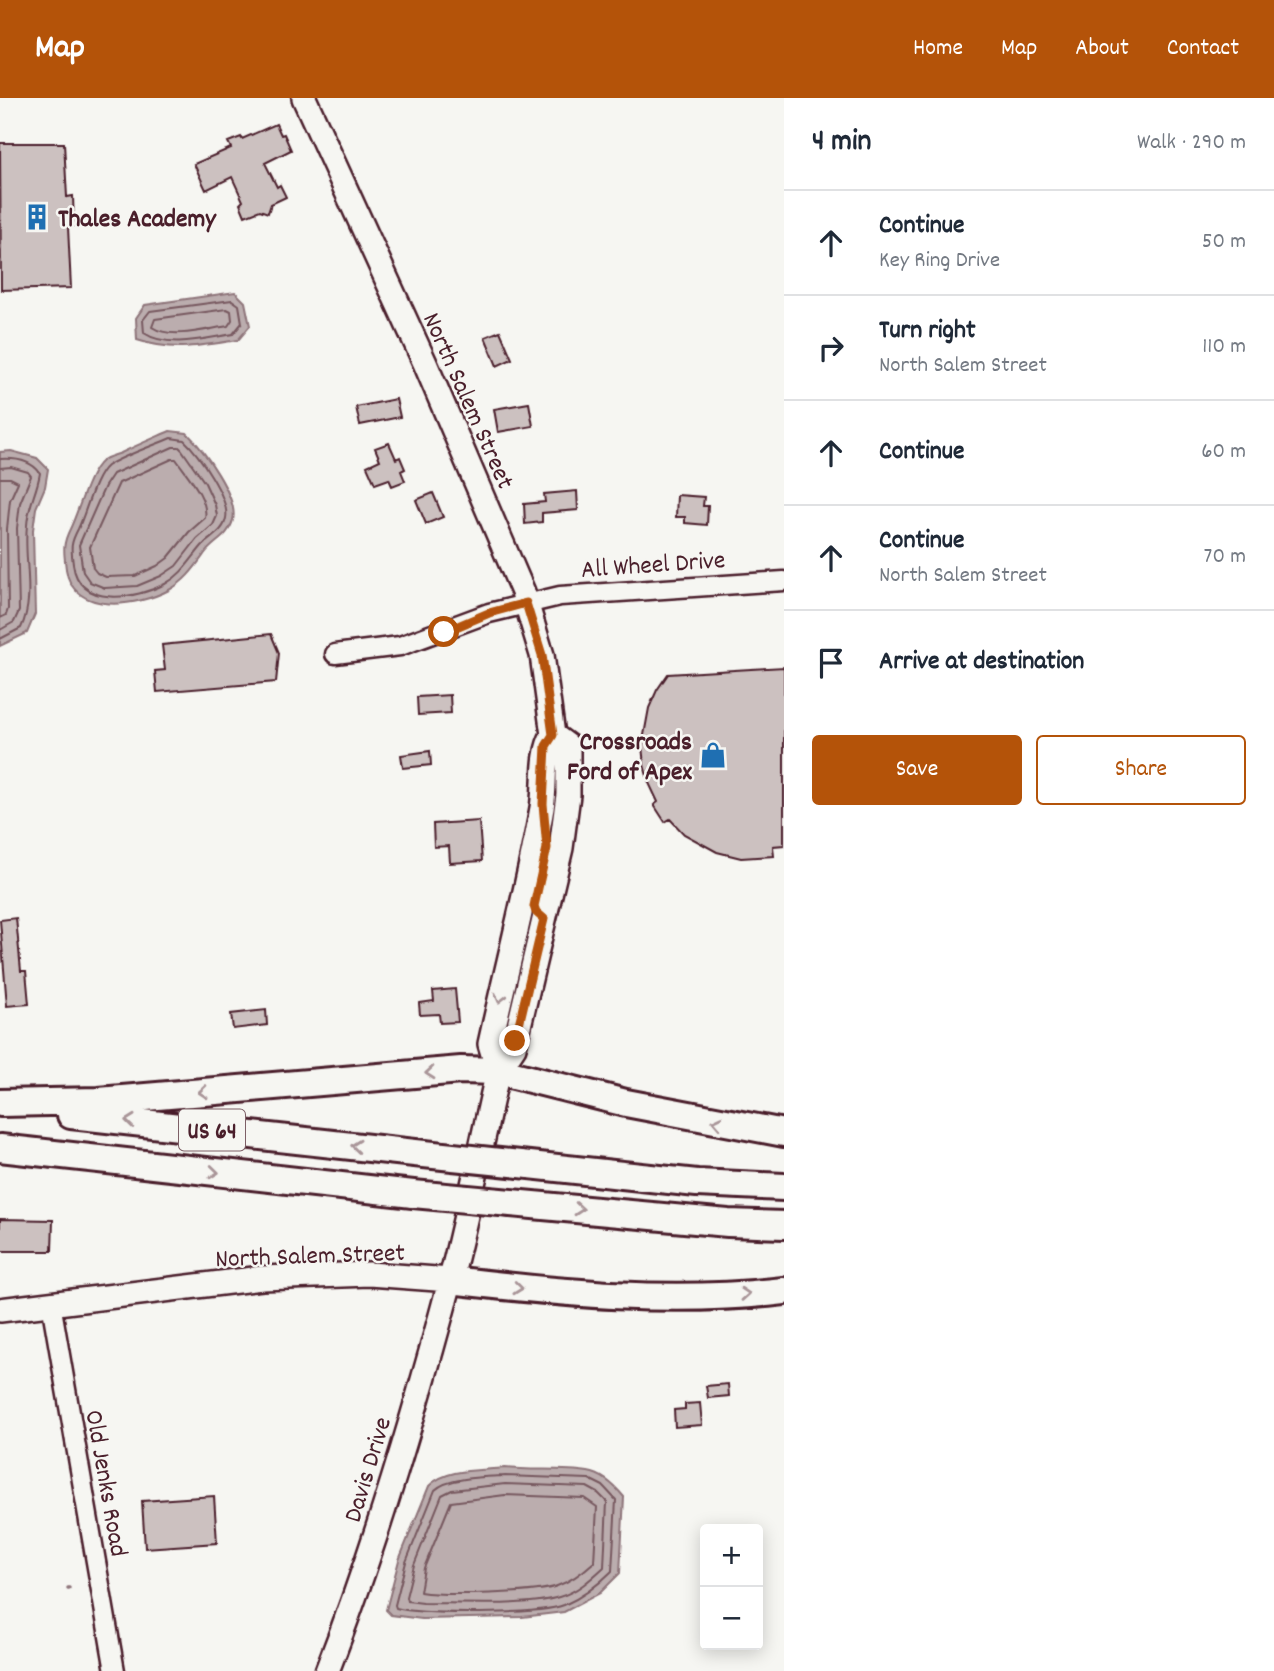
<!DOCTYPE html>
<html lang="en">
<head>
<meta charset="utf-8">
<style>
  :root { --surface:#fff; --page:#f6f6f7; --text:#1f2937; --muted:#747a83; --line:#e0e1e3; --accent:#b45309 }
  body { margin:0; font-family:Dekko,sans-serif; background:var(--page); color:var(--text) }
  .controls { position:absolute; right:21px; bottom:21px; display:grid; overflow:hidden; border-radius:7px; box-shadow:0 4px 18px #0003 }
  .controls button { width:63px; height:63px; display:grid; place-items:center; padding:0; border:0; border-bottom:2px solid var(--line); background:var(--surface); color:var(--text); font:35px sans-serif }
  .stop { position:absolute; width:21px; height:21px; margin:-16px; border:5px solid #b45309; border-radius:50%; background:#fff }
  .stop.end { background:#b45309; border-color:#fff; box-shadow:0 2px 7px #0008 }
  .list { margin:0; padding:0; list-style:none }
  h2 { display:flex; justify-content:space-between; align-items:center; height:91px; margin:0; padding:0 28px; font-size:30px }
  h2 small { font-size:23px; font-weight:400; color:var(--muted) }
  .list li { display:grid; grid-template-columns:46px 1fr auto; gap:21px; align-items:center; box-sizing:border-box; height:105px; padding:0 28px; border-top:2px solid var(--line) }
  .list b { display:block; font-size:26px; white-space:nowrap }
  .list p { margin:0; font-size:23px; white-space:nowrap; color:var(--muted) }
  .list em { font-size:23px; font-style:normal; color:var(--muted) }
  .actions { display:flex; gap:14px; padding:21px 28px }
  .actions a { flex:1; padding:16px 0; border:2px solid var(--accent); border-radius:7px; text-align:center; font-size:24px; color:var(--accent) }
  .actions .main { background:var(--accent); color:#fff }
  .icon { flex:none; width:38px; height:38px; fill:none; stroke:currentColor; stroke-width:2; stroke-linecap:round; stroke-linejoin:round }
  .map { position:relative; flex:none; width:784px; height:1573px; overflow:hidden }
  header { display:flex; align-items:center; gap:42px; box-sizing:border-box; height:98px; padding:0 35px; background:var(--accent); color:#fff }
  header strong { font-size:33px }
  nav { display:flex; gap:38px; margin-inline-start:auto; font-size:24px }
  main { display:flex }
  aside { flex:1; background:var(--surface) }
  .map>svg:first-child { display:block }
</style>
</head>
<body>
<header>
<strong>Map</strong>
<nav><a>Home</a><a>Map</a><a>About</a><a>Contact</a></nav>
</header>
<main>
<div class="map">
<svg width="784" height="1573" viewBox="0 0 784 1573">
  <rect width="100%" height="100%" fill="#f6f6f2"/>
  <filter id="ink" filterUnits="userSpaceOnUse"><feTurbulence type="fractalNoise" baseFrequency=".0143" numOctaves="2"/><feDisplacementMap in="SourceGraphic" scale="14" xChannelSelector="R" yChannelSelector="G"/><feConvolveMatrix kernelMatrix="1 2 1 2 8 2 1 2 1" color-interpolation-filters="sRGB"/></filter>
  <g filter="url(#ink)">
    <!-- water -->
    <path fill="#bbadae" stroke="#8e747a" stroke-width="2" d="M235,194L245,204L250,228L238,242C200,248 174,254 137,242L136,220L145,207Z
      M170,333L187,335C202,350 239,400 233,422C229,438 215,443 206,454C195,469 186,483 169,492C139,508 73,519 66,471C64,454 62,447 70,431C79,413 88,375 102,363C106,359 116,357 121,355C137,347 154,340 170,333Z
      M11,353L37,360L48,371L45,389L36,410L33,432L35,516L27,535L0,548V354Z
      M505,1370C532,1373 562,1370 588,1374C602,1376 615,1388 624,1399L620,1475L600,1495L564,1514L522,1519L422,1521L391,1517L386,1512L399,1462L429,1388C446,1370 480,1373 505,1370Z"/>
    <g fill="none" stroke-linecap="round" stroke-linejoin="round">
      <!-- shore -->
      <path stroke="#77585f" stroke-width="2" d="M232,202L239,207L242,225L233,236C206,240 168,251 144,235L143,222L150,213Z
        M227,211L231,213L232,222L228,228C207,231 171,242 152,229L155,221Z
        M171,340L184,342C198,355 230,401 226,420C224,434 210,439 202,448C190,462 182,477 165,486C136,501 79,511 73,466C71,450 70,446 78,431C86,415 94,379 107,368C120,359 155,347 171,340Z
        M173,349H179L182,352L205,385L215,407L217,418L213,427L197,441L176,468L161,478L137,488L105,490L90,484L83,474L79,447L105,388L113,376Z
        M0,361C15,360 31,362 40,375C37,394 28,408 27,427C23,461 36,499 21,530L0,541
        M172,361H176C187,377 209,401 205,420L189,434L168,460L157,468L135,478L106,479L97,475L93,470L90,449L119,385Z
        M0,370L11,369L28,374L31,378L20,405L17,430L19,513L14,524L0,532
        M0,380H10L18,384L10,402L7,431L8,511L6,517L0,520
        M505,1378L589,1381L603,1388L616,1402L612,1473C598,1487 583,1499 564,1507C537,1517 424,1517 396,1510L395,1507L406,1464L435,1392C448,1379 486,1379 505,1378Z
        M505,1386L587,1389L598,1395L607,1404L604,1469C591,1481 577,1494 559,1499C526,1509 460,1505 423,1505L407,1503L406,1499L414,1467L442,1397L452,1392Z
        M505,1397L584,1400L597,1409L594,1464C583,1474 572,1483 557,1488C537,1496 443,1498 420,1494L424,1470L451,1404Z"/>
      <!-- stream -->
      <path stroke="#8e747a" stroke-width="3.5" d="M68,1490H69"/>
    </g>
    <!-- building -->
    <path fill="#ccc1c0" stroke="#4a1f2b" stroke-width="2" d="M276,26L281,37L284,36L291,52L265,65L277,89L280,87L286,99L271,106L268,115L260,112L245,118L240,106L243,103L232,79L206,92L194,66L231,50L228,44L241,39L242,41Z
      M0,45H64L67,99L73,98L74,128L68,129L71,190L1,192Z
      M500,233L512,261L497,268L485,239Z
      M396,301L400,319L360,327L356,309Z
      M529,305L533,328L498,334L494,311Z
      M389,345L396,361L400,359L405,371L401,373L405,383L392,388L389,381L375,386L367,368L380,362L375,350Z
      M577,393L578,412L542,415V424L525,426L524,406L545,404L544,396Z
      M433,395L443,419L426,426L416,402Z
      M677,397L704,399L703,408H708L707,427L685,425V419H676Z
      M271,536L279,555L276,584L157,594L155,573L165,572L162,547Z
      M784,569V747L773,748L774,758L741,760L717,754L684,736L670,721L665,724L654,707L658,704L649,685L644,667L642,648L649,610L657,592L668,576Z
      M450,597L451,615L418,617L417,599Z
      M430,653L431,667L403,670L401,657Z
      M479,723L482,763L450,765L449,748L434,749L433,726Z
      M16,820L21,873H26L29,906L7,908L0,822Z
      M455,891L458,924L440,925L439,916L420,917L419,905L434,903L433,893Z
      M266,912L267,927L233,931L231,916Z
      M0,1121L53,1122L52,1153H0Z
      M728,1286L729,1298L708,1300L706,1288Z
      M700,1305L702,1327L675,1329L674,1312L685,1311V1306Z
      M214,1398L217,1445L145,1450L142,1403Z"/>
    <g fill="none" stroke-linecap="round" stroke-linejoin="round">
      <!-- minor casing -->
      <g stroke="#4a1f2b" stroke-width="23">
        <path id="minor" d="M335,556L400,548L489,515L560,498L784,483
          M51,1205L115,1573"/>
      </g>
      <!-- major casing -->
      <g stroke="#4a1f2b" stroke-width="28">
        <path id="major" d="M304,0L425,265L523,494L542,557L553,637C541,657 546,687 542,710C528,789 507,868 490,946L498,973
          M0,1212L262,1180L369,1176L450,1182
          M327,1573C376,1447 415,1315 450,1184C468,1115 482,1043 498,973L514,949L561,750L568,697V648L553,637"/>
      </g>
      <!-- highway casing -->
      <g stroke="#4a1f2b" stroke-width="32">
        <path id="highway" d="M0,1005L99,1003L461,972L498,973L626,1005L784,1035
          M71,1017L424,1056
          M0,1050L413,1096
          M520,1066L697,1085L784,1089
          M511,1105L728,1125L784,1127
          M450,1182C562,1195 672,1206 784,1193"/>
      </g>
      <!-- minor -->
      <use href="#minor" stroke="#f6f6f2" stroke-width="18"/>
      <!-- major -->
      <use href="#major" stroke="#f6f6f2" stroke-width="23"/>
      <!-- highway -->
      <use href="#highway" stroke="#f6f6f2" stroke-width="26"/>
      <!-- highway-bridge casing -->
      <g stroke="#4a1f2b" stroke-width="32" stroke-linecap="butt">
        <path id="highway-bridge" d="M424,1056L520,1066
          M413,1096L511,1105"/>
      </g>
      <!-- highway-bridge -->
      <use href="#highway-bridge" stroke="#f6f6f2" stroke-width="26"/>
    </g>
    <!-- one-way arrows -->
    <defs><path id="oneway-chevron" d="M-2-3.5L2.5 0L-2 3.5" fill="none" stroke-width="1.6" stroke-linecap="round" stroke-linejoin="round" transform="scale(1.75)"/></defs>
    <g stroke="#a99598">
      <use href="#oneway-chevron" transform="translate(500 900) rotate(104)"/>
      <use href="#oneway-chevron" transform="translate(430 975) rotate(175)"/>
      <use href="#oneway-chevron" transform="translate(203 994) rotate(175)"/>
      <use href="#oneway-chevron" transform="translate(130 1023) rotate(-174)"/>
      <use href="#oneway-chevron" transform="translate(717 1024) rotate(-168)"/>
      <use href="#oneway-chevron" transform="translate(356 1048) rotate(-174)"/>
      <use href="#oneway-chevron" transform="translate(214 1074) rotate(6)"/>
      <use href="#oneway-chevron" transform="translate(579 1111) rotate(5)"/>
      <use href="#oneway-chevron" transform="translate(518 1190) rotate(6)"/>
      <use href="#oneway-chevron" transform="translate(745 1196) rotate(-4)"/>
    </g>
  </g>
  <g fill="none" stroke-linecap="round" stroke-linejoin="round" filter="url(#ink)">
    <!-- route -->
    <path stroke="#b45309" stroke-width="9" d="M444,534L489,515L526,505L542,557L553,637L546,648L543,706L547,750L534,808L536,814L544,821L515,943"/>
  </g>
  <!-- icons -->
  <defs>
    <g id="building-bare" transform="scale(2.1)"><path d="M-4-6H4V6H1V3H-1V6H-4ZM-2.5-4.3h1.7v1.8h-1.7ZM.8-4.3h1.7v1.8H.8ZM-2.5-1h1.7V.8h-1.7ZM.8-1h1.7V.8H.8Z" fill="#1f6fb2" stroke="#f6f6f2" stroke-width="2.5" paint-order="stroke"/></g>
    <g id="shop-bare" transform="scale(2.1)"><path d="M-5-2.5h2.3a2.7 3.5 0 0 1 5.4 0H5L5.5 6h-11ZM-1.5-2.5h3a1.5 2.3 0 0 0-3 0Z" fill="#1f6fb2" stroke="#f6f6f2" stroke-width="2.5" paint-order="stroke"/></g>
  </defs>
  <g fill-rule="evenodd">
    <use href="#building-bare" x="37" y="119"/>
    <use href="#shop-bare" x="713" y="657"/>
  </g>
  <g text-anchor="middle" stroke-width="5" stroke-linejoin="round" paint-order="stroke">
    <!-- shield labels -->
    <rect fill="#f6f6f2" stroke="#7e6067" stroke-width="2" x="179" y="1011.5" width="66" height="41" rx="5"/>
    <g font-size="24" font-weight="bold" fill="#4a1f2b">
      <text x="212" y="1040">US 64</text>
    </g>
    <!-- poi labels -->
    <g font-size="26" font-weight="bold" fill="#4a1f2b" stroke="#f6f6f2" text-anchor="start">
      <text x="58" y="128">Thales Academy</text>
      <text x="692" y="651" text-anchor="end">Crossroads<tspan x="692" dy="30">Ford of Apex</tspan></text>
    </g>
    <!-- street labels -->
    <g font-size="26" fill="#4a1f2b" stroke="#f6f6f2">
      <text transform="translate(470 302) rotate(66)" y="9">North Salem Street</text>
      <text transform="translate(653 465) rotate(-4)" y="9">All Wheel Drive</text>
      <text transform="translate(310 1156) rotate(-2)" y="9">North Salem Street</text>
      <text transform="translate(366 1371) rotate(-73)" y="9">Davis Drive</text>
      <text transform="translate(108 1385) rotate(80)" y="9">Old Jenks Road</text>
    </g>
  </g>
</svg>
<div class="controls">
<button>+</button>
<button>−</button>
</div>
<div class="stop" style="left:444px;top:534px"></div>
<div class="stop end" style="left:515px;top:943px"></div>
</div>
<aside>
<h2>4 min<small>Walk · 290 m</small></h2>
<ul class="list">
<li><svg class="icon" aria-label="ahead" viewBox="0 0 24 24"><path d="M12 20V5M6 11l6-6 6 6"/></svg><div><b>Continue</b><p>Key Ring Drive</p></div><em>50 m</em></li>
<li><svg class="icon" aria-label="right" viewBox="0 0 24 24"><path d="M7 20v-9h11M14 6l5 5-5 5"/></svg><div><b>Turn right</b><p>North Salem Street</p></div><em>110 m</em></li>
<li><svg class="icon" aria-label="ahead" viewBox="0 0 24 24"><path d="M12 20V5M6 11l6-6 6 6"/></svg><div><b>Continue</b></div><em>60 m</em></li>
<li><svg class="icon" aria-label="ahead" viewBox="0 0 24 24"><path d="M12 20V5M6 11l6-6 6 6"/></svg><div><b>Continue</b><p>North Salem Street</p></div><em>70 m</em></li>
<li><svg class="icon" aria-label="arrive" viewBox="0 0 24 24"><path d="M6 21V4h12l-3 4 3 4H6"/></svg><div><b>Arrive at destination</b></div></li>
</ul>
<div class="actions"><a class="main">Save</a><a>Share</a></div>
</aside>
</main>
</body>
</html>
